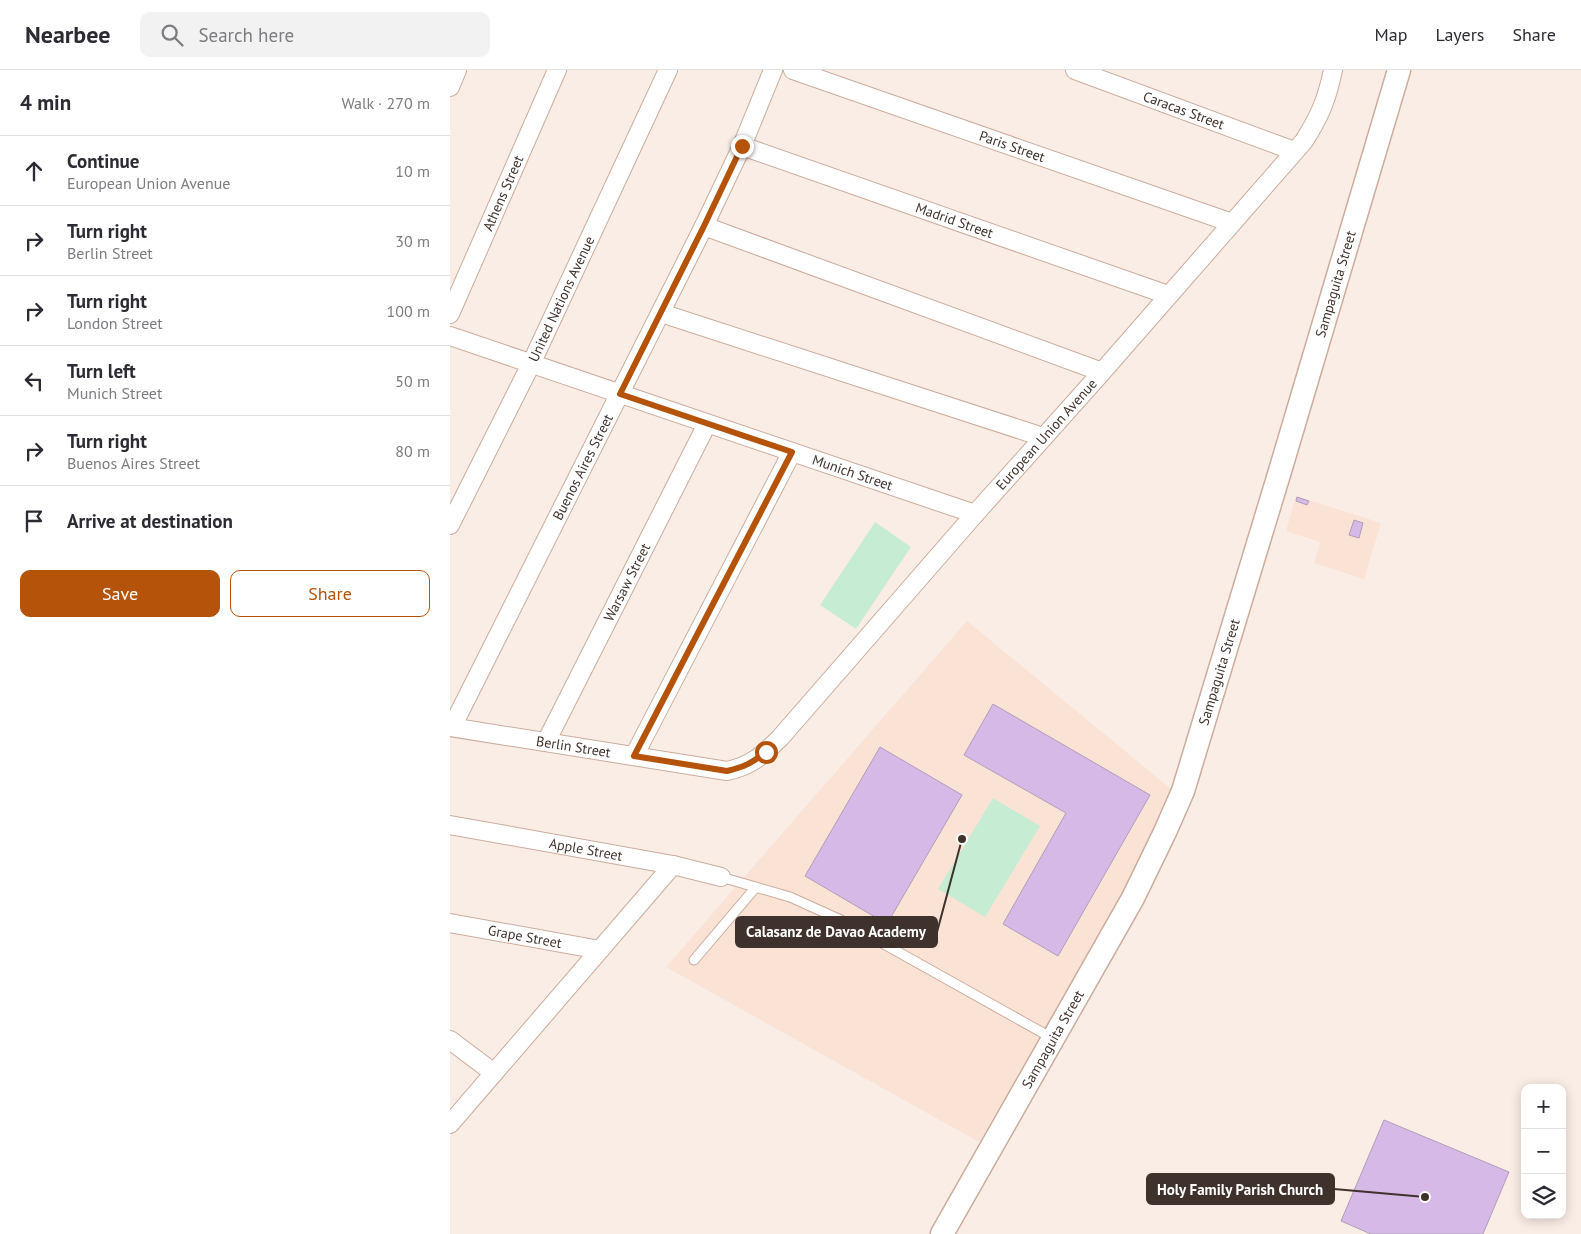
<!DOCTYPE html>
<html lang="en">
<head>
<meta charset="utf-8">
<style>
  :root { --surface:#fff; --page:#f2f2f3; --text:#2b2b33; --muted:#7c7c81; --line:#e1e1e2; --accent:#b45309 }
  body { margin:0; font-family:"PT Sans",sans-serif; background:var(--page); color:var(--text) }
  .controls { position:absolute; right:15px; bottom:15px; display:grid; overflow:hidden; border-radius:10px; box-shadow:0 2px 12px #0003 }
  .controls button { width:45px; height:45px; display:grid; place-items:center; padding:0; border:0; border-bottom:1px solid var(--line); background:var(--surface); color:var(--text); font:25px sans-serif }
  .stop { position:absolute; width:15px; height:15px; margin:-11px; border:4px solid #b45309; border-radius:50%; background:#fff }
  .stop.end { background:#b45309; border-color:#fff; box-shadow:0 1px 5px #0008 }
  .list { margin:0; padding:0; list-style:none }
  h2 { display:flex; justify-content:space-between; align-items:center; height:65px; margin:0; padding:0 20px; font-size:21px }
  h2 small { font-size:16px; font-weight:400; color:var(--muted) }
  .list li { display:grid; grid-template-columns:32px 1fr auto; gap:15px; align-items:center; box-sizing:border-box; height:70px; padding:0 20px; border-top:1px solid var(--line) }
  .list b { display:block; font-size:19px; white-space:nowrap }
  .list p { margin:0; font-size:16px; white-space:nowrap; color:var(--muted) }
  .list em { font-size:16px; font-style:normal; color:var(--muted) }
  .actions { display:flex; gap:10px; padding:15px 20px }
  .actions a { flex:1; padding:11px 0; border:1px solid var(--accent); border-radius:10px; text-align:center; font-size:18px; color:var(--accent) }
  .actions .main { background:var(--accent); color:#fff }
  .icon { flex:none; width:28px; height:28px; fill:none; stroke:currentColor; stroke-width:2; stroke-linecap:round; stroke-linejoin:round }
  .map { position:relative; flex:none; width:1131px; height:1164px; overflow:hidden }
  header { display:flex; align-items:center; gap:30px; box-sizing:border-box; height:70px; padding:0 25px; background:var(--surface); border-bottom:1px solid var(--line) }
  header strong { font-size:24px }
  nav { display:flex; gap:28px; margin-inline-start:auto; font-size:18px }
  .search { width:350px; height:45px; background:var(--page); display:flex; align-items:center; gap:12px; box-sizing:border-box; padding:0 18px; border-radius:10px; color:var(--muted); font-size:19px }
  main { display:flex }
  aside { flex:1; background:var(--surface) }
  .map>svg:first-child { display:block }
</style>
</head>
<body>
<header>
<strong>Nearbee</strong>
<div class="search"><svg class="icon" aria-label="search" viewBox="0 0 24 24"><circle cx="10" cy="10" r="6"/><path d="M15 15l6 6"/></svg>Search here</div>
<nav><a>Map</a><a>Layers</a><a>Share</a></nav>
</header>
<main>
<aside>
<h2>4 min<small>Walk · 270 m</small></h2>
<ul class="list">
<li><svg class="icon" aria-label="ahead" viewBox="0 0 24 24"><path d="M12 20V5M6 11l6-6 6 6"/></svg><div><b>Continue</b><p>European Union Avenue</p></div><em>10 m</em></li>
<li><svg class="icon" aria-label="right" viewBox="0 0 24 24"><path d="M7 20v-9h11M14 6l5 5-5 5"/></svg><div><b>Turn right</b><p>Berlin Street</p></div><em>30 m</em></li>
<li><svg class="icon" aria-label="right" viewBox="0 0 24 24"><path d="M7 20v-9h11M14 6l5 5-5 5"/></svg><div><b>Turn right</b><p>London Street</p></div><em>100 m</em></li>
<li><svg class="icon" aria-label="left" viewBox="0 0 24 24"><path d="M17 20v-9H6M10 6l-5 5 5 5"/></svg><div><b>Turn left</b><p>Munich Street</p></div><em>50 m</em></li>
<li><svg class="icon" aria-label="right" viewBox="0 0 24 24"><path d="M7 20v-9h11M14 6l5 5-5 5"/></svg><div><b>Turn right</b><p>Buenos Aires Street</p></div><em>80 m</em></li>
<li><svg class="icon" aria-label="arrive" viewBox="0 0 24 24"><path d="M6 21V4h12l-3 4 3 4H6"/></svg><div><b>Arrive at destination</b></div></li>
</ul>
<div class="actions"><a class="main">Save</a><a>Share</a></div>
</aside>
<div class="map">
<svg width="1131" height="1164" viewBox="0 0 1131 1164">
  <rect width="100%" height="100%" fill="#faede6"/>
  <!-- built -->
  <path fill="#fae2d5" d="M846,426L931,453L914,509L864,493L870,472L836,461Z
    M517,551L721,719L675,820L635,892L529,1072L216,897Z"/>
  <!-- green -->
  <path fill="#c6ecd3" d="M425,452L461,477L406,559L370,535Z
    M543,728L590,756L535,847L488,819Z"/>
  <!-- building -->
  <path fill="#d7b9e8" stroke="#af9eb9" d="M847,427L859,431L857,435L846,431Z
    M904,450L913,453L909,468L899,465Z
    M543,634L700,725L608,886L553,854L616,743L514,685Z
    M430,677L512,725L437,854L355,806Z
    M934,1050L1059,1102L1033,1164H921L891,1151Z"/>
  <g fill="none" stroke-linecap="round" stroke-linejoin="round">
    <!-- service casing -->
    <g stroke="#cbac9c" stroke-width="11">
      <path id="service" d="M271,807L340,827L391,850L602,968
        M244,890L306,817"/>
    </g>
    <!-- minor casing -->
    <g stroke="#cbac9c" stroke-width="20">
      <g id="minor">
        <path id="s1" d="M343,0L782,153"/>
        <path id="s2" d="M625,0L844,81"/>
        <path d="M0,17L7,0"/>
        <path id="s3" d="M292,76L718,225"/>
        <path d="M254,156L652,302"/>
        <path d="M211,243L593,367"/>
        <path id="s4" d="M0,244L107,0"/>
        <path id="s5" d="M0,266L525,444"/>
        <path id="s6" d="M0,455L81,294L218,0"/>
        <path id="s7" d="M0,657L277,701C301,696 313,685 330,668L525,444L652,302L854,71C870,46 877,29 883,0"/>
        <path id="s8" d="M2,657L254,156L292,76L323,0"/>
        <path id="s9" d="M96,672L257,354"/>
        <path d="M184,686L342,382"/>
        <path id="s10" d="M0,755L223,795L271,807"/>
        <path id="s11" d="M0,853L150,880"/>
        <path d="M0,970L44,1003"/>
        <path d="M0,1054L223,795"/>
      </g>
    </g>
    <!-- tertiary casing -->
    <g stroke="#cbac9c" stroke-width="25">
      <g id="tertiary">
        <path id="s12" d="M492,1164L683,828L715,762L733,721L830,401L949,0"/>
      </g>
    </g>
    <!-- service -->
    <use href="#service" stroke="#fff" stroke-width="9"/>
    <!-- minor -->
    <use href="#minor" stroke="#fff" stroke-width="18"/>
    <!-- tertiary -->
    <use href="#tertiary" stroke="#fff" stroke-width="22"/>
  </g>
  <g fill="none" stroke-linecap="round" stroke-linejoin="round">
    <!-- route -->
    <path stroke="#b45309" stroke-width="6" d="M292,76L254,156L170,324L342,382L184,686L277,701C294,697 302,693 316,682"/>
  </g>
  <g text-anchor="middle" stroke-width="4" stroke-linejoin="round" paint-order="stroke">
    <!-- street labels -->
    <g font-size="14" fill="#3f322c" stroke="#fff">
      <text dy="5" stroke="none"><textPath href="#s2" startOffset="116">Caracas Street</textPath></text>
      <text dy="5" stroke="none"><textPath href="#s1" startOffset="232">Paris Street</textPath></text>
      <text dy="5" stroke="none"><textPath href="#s4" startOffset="132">Athens Street</textPath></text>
      <text dy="5" stroke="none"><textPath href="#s3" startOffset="225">Madrid Street</textPath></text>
      <text dy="5" stroke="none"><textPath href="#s12" startOffset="1034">Sampaguita Street</textPath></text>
      <text dy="5" stroke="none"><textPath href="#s6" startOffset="252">United Nations Avenue</textPath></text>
      <text dy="5" stroke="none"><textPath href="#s7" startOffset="748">European Union Avenue</textPath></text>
      <text dy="5" stroke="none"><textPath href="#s8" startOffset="291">Buenos Aires Street</textPath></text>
      <text dy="5" stroke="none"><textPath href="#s5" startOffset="425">Munich Street</textPath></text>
      <text dy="5" stroke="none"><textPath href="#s9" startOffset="179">Warsaw Street</textPath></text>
      <text dy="5" stroke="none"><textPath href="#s12" startOffset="629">Sampaguita Street</textPath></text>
      <text dy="5" stroke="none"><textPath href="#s7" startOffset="125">Berlin Street</textPath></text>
      <text dy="5" stroke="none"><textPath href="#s10" startOffset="138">Apple Street</textPath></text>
      <text dy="5" stroke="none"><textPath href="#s11" startOffset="76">Grape Street</textPath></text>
      <text dy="5" stroke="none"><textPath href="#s12" startOffset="224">Sampaguita Street</textPath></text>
    </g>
  </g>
  <!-- callouts -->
  <path fill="none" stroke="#3f322c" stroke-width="2" d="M512 769L487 862M975 1127L884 1119"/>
  <g fill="#3f322c" stroke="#fff" stroke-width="2">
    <circle cx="512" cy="769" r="5"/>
    <circle cx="975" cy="1127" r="5"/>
  </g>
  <g fill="#3f322c" stroke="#3f322c" stroke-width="2">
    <rect x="286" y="847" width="201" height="30" rx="5"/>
    <rect x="697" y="1104" width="187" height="30" rx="5"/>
  </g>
  <g font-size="15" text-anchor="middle" font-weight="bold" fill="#fff">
    <text x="386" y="867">Calasanz de Davao Academy</text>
    <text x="790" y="1125">Holy Family Parish Church</text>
  </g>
</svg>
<div class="controls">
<button>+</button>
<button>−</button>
<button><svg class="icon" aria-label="layers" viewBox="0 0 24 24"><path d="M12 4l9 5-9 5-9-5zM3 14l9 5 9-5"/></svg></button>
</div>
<div class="stop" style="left:316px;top:682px"></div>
<div class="stop end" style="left:292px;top:76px"></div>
</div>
</main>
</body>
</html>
